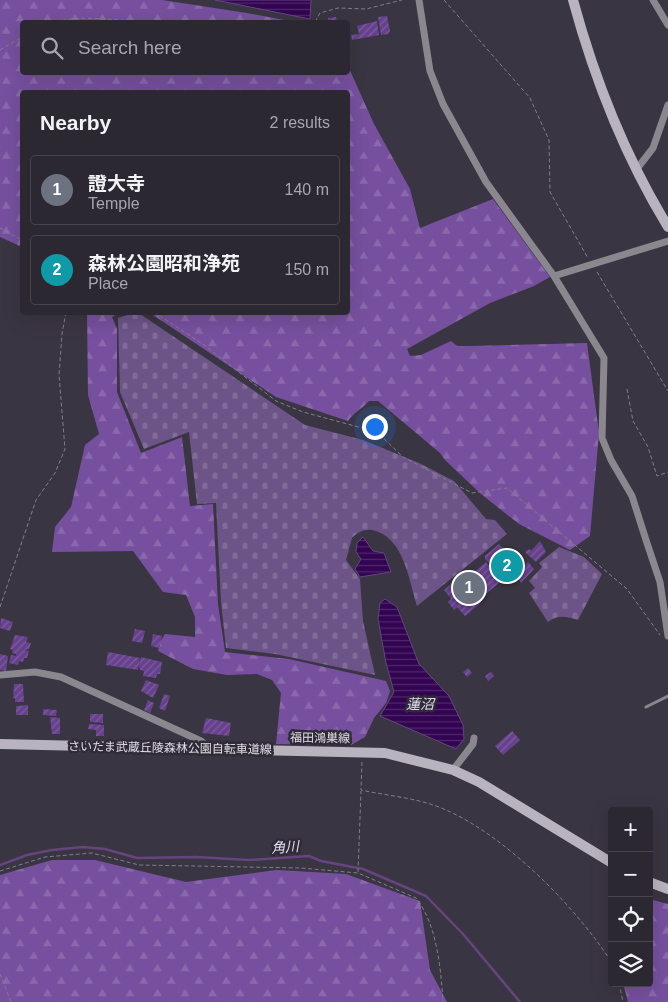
<!DOCTYPE html>
<html lang="en">
<head>
<meta charset="utf-8">
<style>
  :root { --surface:#2c2832; --page:#38343e; --text:#f1f3f6; --muted:#a6a6ac; --line:#48444d; --accent:#ea580c }
  body { margin:0; font-family:Arial,"Noto Sans JP",sans-serif; background:var(--page); color:var(--text) }
  .controls { position:absolute; right:15px; bottom:15px; display:grid; overflow:hidden; border-radius:5px; box-shadow:0 5px 20px #0002 }
  .controls button { width:45px; height:45px; display:grid; place-items:center; padding:0; border:0; border-bottom:1px solid var(--line); background:var(--surface); color:var(--text); font:25px sans-serif }
  .you { position:absolute; left:374px; top:426px; width:18px; height:18px; margin:-12px; border:4px solid #fff; border-radius:50%; background:#1a73e8; box-shadow:0 0 0 8px #1a73e833 }
  .badge { display:grid; place-items:center; width:32px; height:32px; border-radius:50%; background:var(--accent); color:#fff; font-size:16px; font-weight:700 }
  .pin { position:absolute; translate:-50% -50%; border:2px solid #fff; box-shadow:0 1px 5px #0006 }
  .list { margin:0; padding:0; list-style:none }
  h2 { display:flex; justify-content:space-between; align-items:center; height:65px; margin:0; padding:0 20px; font-size:21px }
  h2 small { font-size:16px; font-weight:400; color:var(--muted) }
  .list li { display:grid; grid-template-columns:32px 1fr auto; gap:15px; align-items:center; box-sizing:border-box; height:70px; margin:0 10px 10px; padding:0 10px; border:1px solid var(--line); border-radius:5px }
  .list b { display:block; font-size:19px; white-space:nowrap }
  .list p { margin:0; font-size:16px; white-space:nowrap; color:var(--muted) }
  .list em { font-size:16px; font-style:normal; color:var(--muted) }
  .icon { flex:none; width:28px; height:28px; fill:none; stroke:currentColor; stroke-width:2; stroke-linecap:round; stroke-linejoin:round }
  .map { position:relative; flex:none; width:668px; height:1002px; overflow:hidden }
  .search { position:absolute; background:var(--surface); box-shadow:0 5px 20px #0002; left:20px; top:20px; width:330px; height:55px; display:flex; align-items:center; gap:12px; box-sizing:border-box; padding:0 18px; border-radius:5px; color:var(--muted); font-size:19px }
  .panel { position:absolute; background:var(--surface); box-shadow:0 5px 20px #0002; left:20px; top:90px; width:330px; height:225px; border-radius:5px }
  .map>svg:first-child { display:block }
</style>
</head>
<body>
<div class="map">
<svg width="668" height="1002" viewBox="0 0 668 1002">
  <defs>
    <pattern id="forest-firs" width="22" height="20" patternUnits="userSpaceOnUse" patternTransform="scale(1.25)"><rect width="22" height="20" fill="#76509e"/><path d="M5 1l3.5 6h-7zM16 11l3.5 6h-7z" fill="#8969ab"/></pattern>
    <pattern id="cemetery-stones" width="16" height="16" patternUnits="userSpaceOnUse" patternTransform="scale(1.25)"><rect width="16" height="16" fill="#6c5488"/><path d="M2 7V4a2 2 0 0 1 4 0v3zM10 15v-3a2 2 0 0 1 4 0v3z" fill="#816c99"/></pattern>
    <pattern id="water-rules" width="6" height="5" patternUnits="userSpaceOnUse" patternTransform="scale(1.25)"><rect width="6" height="5" fill="#320452"/><path d="M0 2.5h6" fill="none" stroke="#4f286b"/></pattern>
    <pattern id="building-hatch" width="6" height="6" patternUnits="userSpaceOnUse" patternTransform="scale(1.25)"><rect width="6" height="6" fill="#67418e"/><path d="M-1 1l2-2M0 6l6-6M5 7l2-2" fill="none" stroke="#7c5c9e"/></pattern>
  </defs>
  <rect width="100%" height="100%" fill="#3a3542"/>
  <!-- forest -->
  <path fill="url(#forest-firs)" d="M0,0H162L247,13L295,22H22V72H348V66L374,124L410,189L420,228L493,199L550,277L534,286L490,303L407,349L410,356L421,355L451,341L457,346H471L587,343L599,433L590,536L570,550L519,524L481,494L445,460L440,453L378,401H369C362,409 353,413 348,421L276,397L150,313L348,312V92H22V247L0,237Z
    M87,313H119L112,317L117,329V392L141,453L182,437L190,506L213,504L218,604L225,652L289,659L386,681L390,691L386,703L374,718L365,737L351,745L276,744L281,693L272,680L257,674L227,675L193,669L158,651L160,642L165,634L195,637V617L186,595L163,592L133,551L52,552L55,527L71,507L85,445L99,434L88,395Z
    M52,860H95L186,882L277,870L346,874L420,901L430,970L447,1002H0V875Z
    M649,899L668,904V1002H628L623,983H649Z"/>
  <!-- cemetery -->
  <path fill="url(#cemetery-stones)" d="M137,312L305,425L363,440L419,463L454,481L486,519L495,520L507,534L417,606C409,581 404,536 372,530C364,529 358,532 352,538L346,560L360,579L363,621L375,675L275,654L226,648L221,602L216,503L197,504L189,432L144,449L120,392L118,318Z
    M559,547L584,557L602,574L578,620C567,617 558,614 548,622L529,593L535,588L529,581L542,567L539,563Z"/>
  <!-- water -->
  <path fill="url(#water-rules)" stroke="#66457e" d="M215,0H311L310,19Z
    M363,537L373,551L384,553L391,572L360,577L355,569L361,559L356,552L357,543Z
    M385,599L397,607L419,664L449,696L463,725L464,739L456,749L380,716L394,692L386,663L378,619L380,603Z"/>
  <g fill="none" stroke-linecap="round" stroke-linejoin="round">
    <!-- stream -->
    <path stroke="#66457e" stroke-width="2.5" d="M0,865L27,855L52,850L83,847L105,849L137,858L196,857L249,860L309,856L321,861L363,869L426,896L463,934L520,1002"/>
  </g>
  <!-- building -->
  <path fill="url(#building-hatch)" d="M387,16L390,31L388,34L381,35L378,17Z
    M336,17L337,22H328V18Z
    M377,21L379,35L352,40L351,35L359,34L357,26Z
    M540,541L546,552L536,562L525,552L529,549L531,551Z
    M499,544L520,569L528,562L534,569L521,583L515,572L508,578L493,560L488,562L485,559V556Z
    M486,562L490,567L494,564L506,577L481,598L474,592L481,603L465,616L457,607L454,610L448,602L451,599L444,590L460,577L469,586L466,579Z
    M1,618L13,622L10,631L0,628Z
    M135,629L145,631L142,643L132,641Z
    M153,634L162,636L159,648L151,646Z
    M15,635L28,637L26,642L31,643L29,649L24,650L29,651L27,658H24L23,662L19,661L18,665L9,663L11,655L16,656V654L12,653L13,650L10,649Z
    M108,652L140,658L138,670L106,665Z
    M0,654L8,656L6,671L0,670Z
    M141,657L162,662L160,674H157L156,678L143,676L144,671L140,670L139,665Z
    M468,668L472,673L467,677L463,672Z
    M491,672L494,676L488,681L485,676Z
    M146,680L159,685L153,698L141,691Z
    M14,684H23L24,702H15V698H13Z
    M164,694L170,696L165,711L159,708Z
    M148,700L154,703L150,713L144,710Z
    M28,705V715H16V706Z
    M43,709L57,710L56,716L43,715Z
    M90,714H103V723L90,722Z
    M50,717L60,718V734H52Z
    M206,718L231,723L229,736L202,733Z
    M89,724L104,725V736H96V730L88,729Z
    M512,731L520,740L503,755L495,746Z"/>
  <g fill="none" stroke-linecap="round" stroke-linejoin="round">
    <!-- path -->
    <path stroke="#827e89" stroke-width="1" stroke-dasharray="4 2.5" stroke-linecap="butt" d="M444,0L530,98L549,140L550,192L588,258
      M56,22C83,14 119,21 147,22
      M201,22L223,21L250,22
      M315,22L320,13L338,8L366,9L402,0
      M0,50L22,37
      M0,228L22,240
      M597,272L668,391
      M154,312L204,345L276,401L303,412L377,432L403,457L472,493L507,488L627,589L660,635
      M627,389L633,421L648,447L657,476L668,472
      M0,607L36,500L55,473L65,449L59,375L62,334L66,312
      M362,762L361,790C388,796 420,798 446,810C506,836 577,908 612,963
      M0,871L45,857L92,853L139,865L301,868L358,873L416,898C437,924 441,970 443,1002
      M358,872L361,791
      M0,974L11,1002
      M619,983L623,1002"/>
    <!-- service -->
    <path stroke="#8a878e" stroke-width="3" d="M646,707L668,696"/>
    <!-- minor -->
    <path stroke="#8a878e" stroke-width="7" d="M419,0L430,71L443,104L486,182L554,276L604,358L602,438L611,460L632,496L646,540L660,582L668,636
      M653,0L668,25
      M636,170L653,148L668,105
      M554,276L668,241
      M0,675L35,672L61,677L201,741L210,748
      M453,770L473,744L474,738"/>
    <!-- secondary -->
    <path stroke="#b8b3be" stroke-width="10" d="M573,0C595,81 624,155 668,227
      M0,744L385,753L453,770L479,782L612,863
      M649,882L668,889"/>
  </g>
  <g text-anchor="middle" stroke-width="5" stroke-linejoin="round" paint-order="stroke">
    <!-- street labels -->
    <g font-size="12" fill="#e0dde5" stroke="#302b37">
      <text transform="translate(320 738) rotate(1)" y="4">福田鴻巣線</text>
      <text transform="translate(170 748) rotate(1)" y="4">さいたま武蔵丘陵森林公園自転車道線</text>
    </g>
    <!-- water labels -->
    <g font-size="14" font-style="italic" fill="#e2d9ef" stroke="#302b37">
      <text x="420" y="709">蓮沼</text>
      <text transform="translate(285 847) rotate(-4)" y="5">角川</text>
    </g>
  </g>
</svg>
<div class="controls">
<button>+</button>
<button>−</button>
<button><svg class="icon" aria-label="locate" viewBox="0 0 24 24"><circle cx="12" cy="12" r="6"/><path d="M12 2v4M12 18v4M2 12h4M18 12h4"/></svg></button>
<button><svg class="icon" aria-label="layers" viewBox="0 0 24 24"><path d="M12 4l9 5-9 5-9-5zM3 14l9 5 9-5"/></svg></button>
</div>
<div class="you"></div>
<div class="pin badge" style="left:469px;top:588px;background:#6b7280">1</div>
<div class="pin badge" style="left:507px;top:566px;background:#0f9aa8">2</div>
<div class="search"><svg class="icon" aria-label="search" viewBox="0 0 24 24"><circle cx="10" cy="10" r="6"/><path d="M15 15l6 6"/></svg>Search here</div>
<section class="panel">
<h2>Nearby<small>2 results</small></h2>
<ul class="list">
<li><span class="badge" style="background:#6b7280">1</span><div><b>證大寺</b><p>Temple</p></div><em>140 m</em></li>
<li><span class="badge" style="background:#0f9aa8">2</span><div><b>森林公園昭和浄苑</b><p>Place</p></div><em>150 m</em></li>
</ul>
</section>
</div>
</body>
</html>
